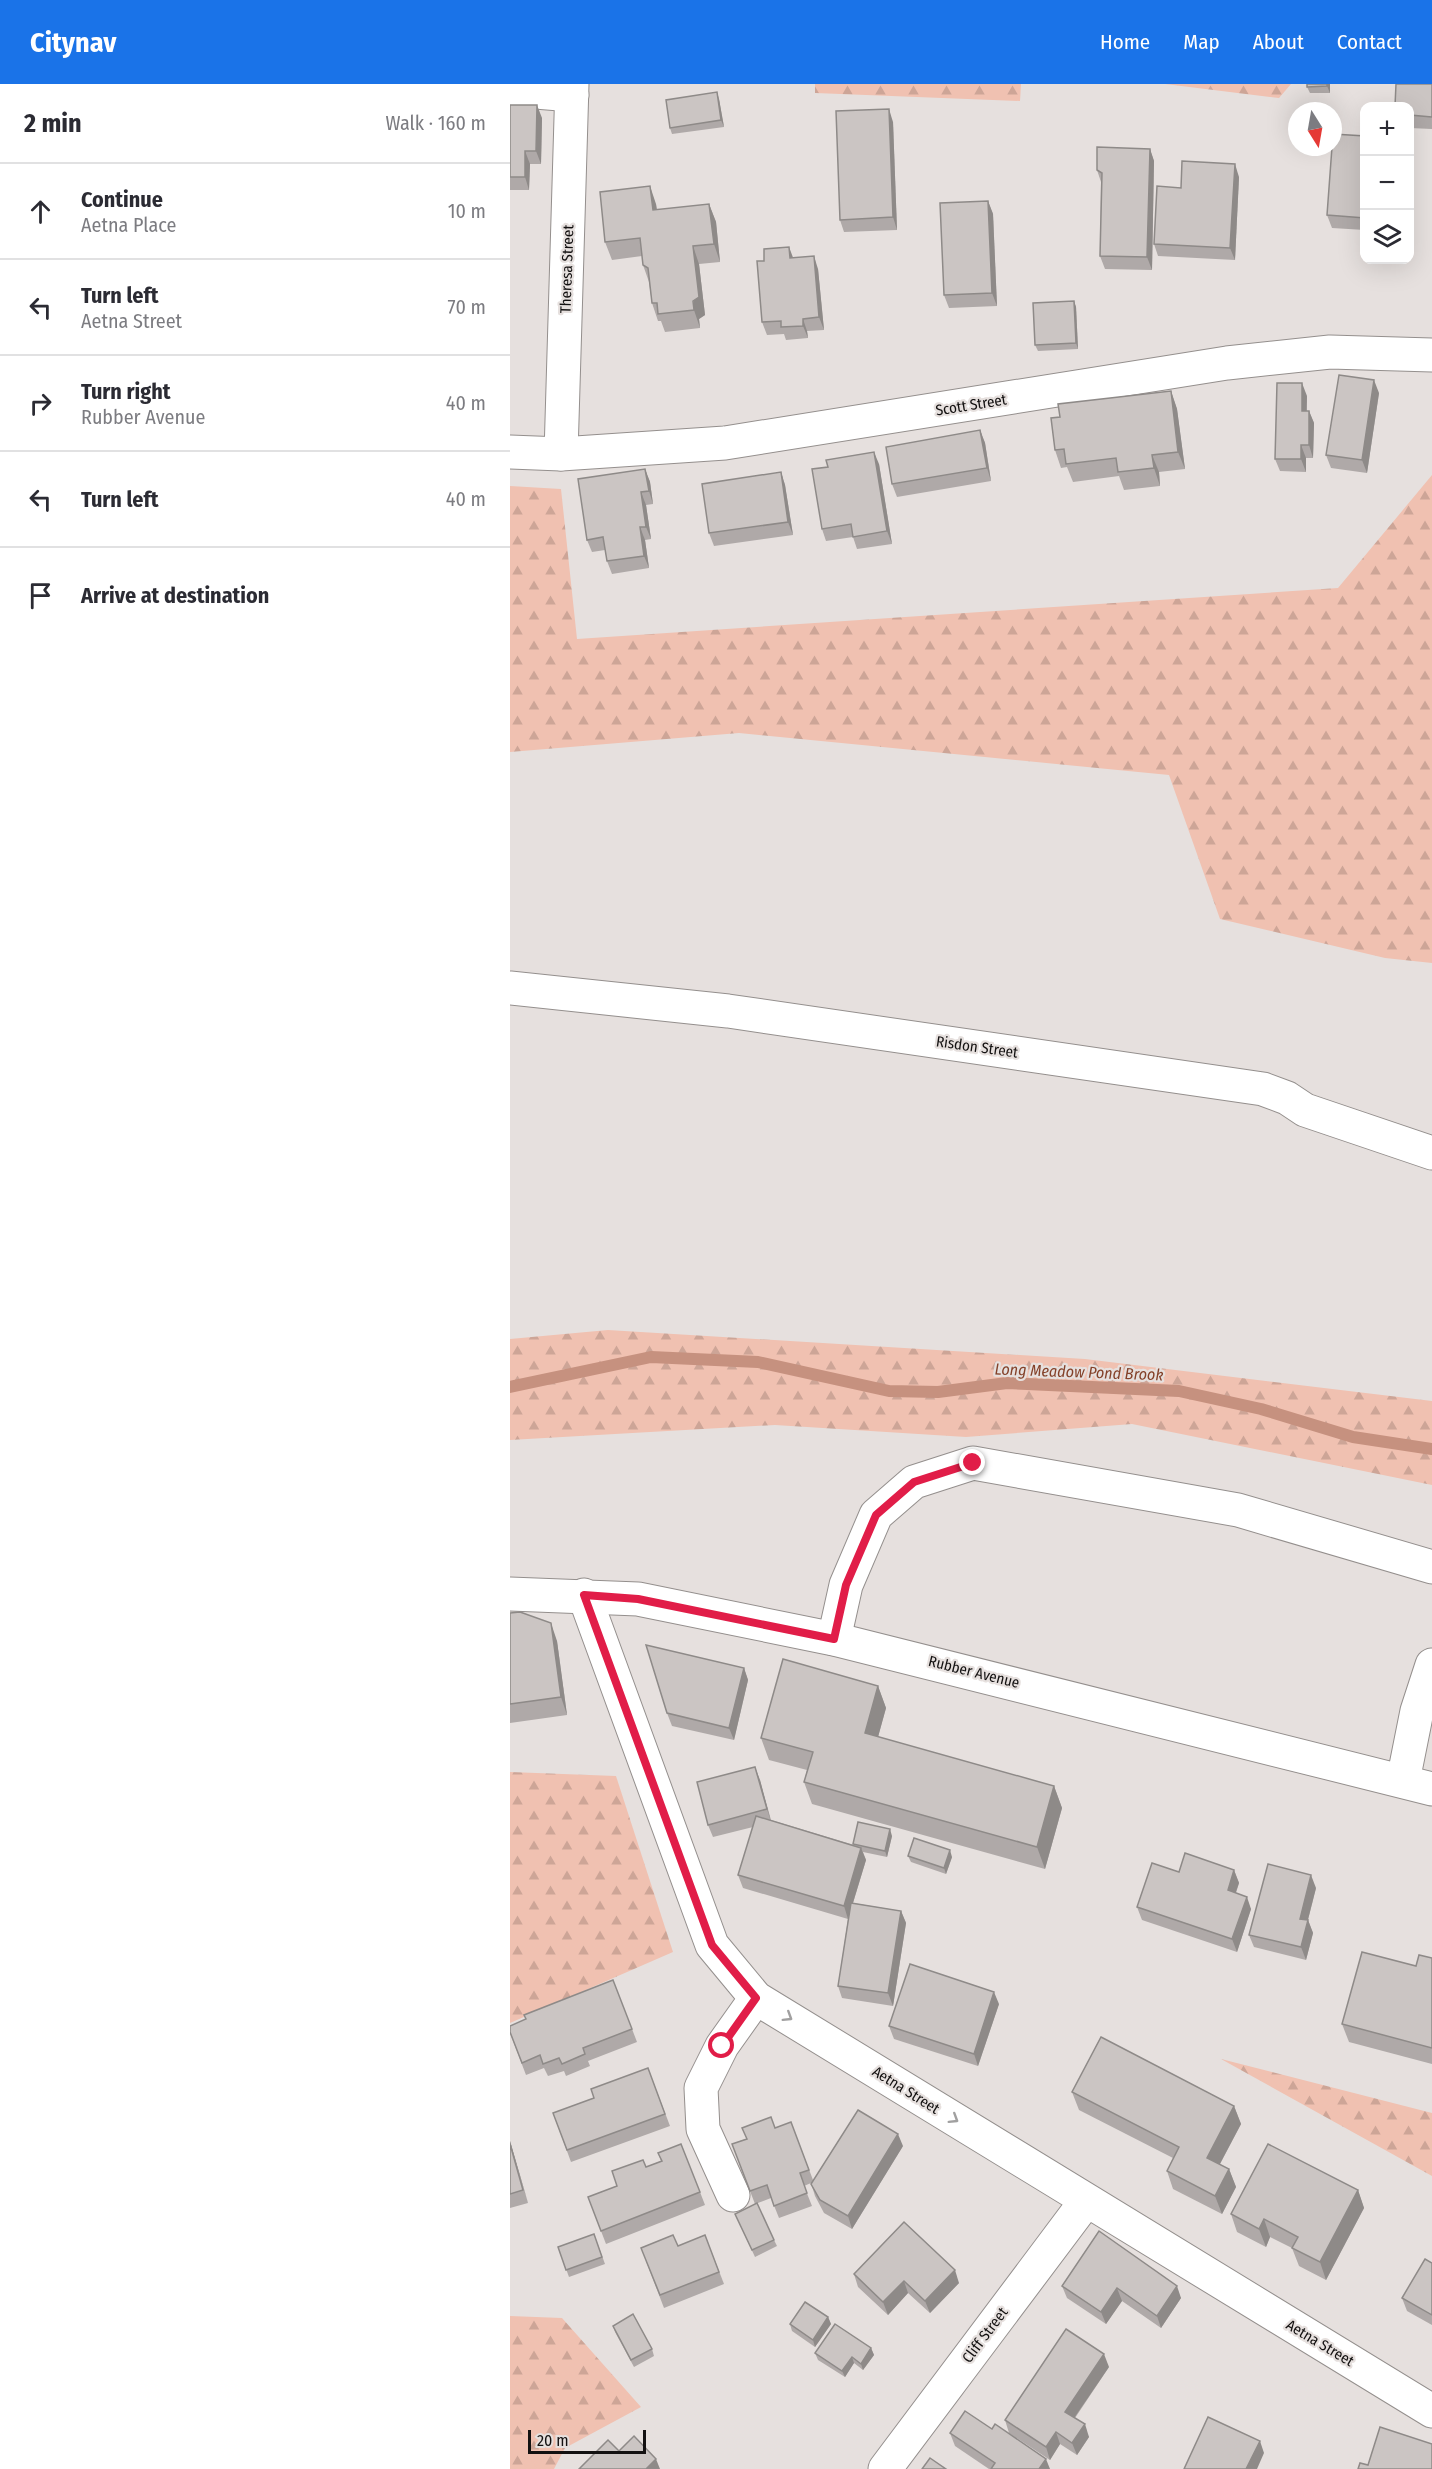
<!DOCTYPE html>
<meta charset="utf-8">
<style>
body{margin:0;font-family:"Fira Sans Condensed",sans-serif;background:#f7f7f7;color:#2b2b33}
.controls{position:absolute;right:18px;top:18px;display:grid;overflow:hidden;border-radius:12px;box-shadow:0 6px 24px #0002}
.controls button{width:54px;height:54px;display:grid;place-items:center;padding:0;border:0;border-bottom:2px solid #e1e1e2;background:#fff;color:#2b2b33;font:30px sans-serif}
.compass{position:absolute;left:778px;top:18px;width:54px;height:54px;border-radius:50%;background:#fff;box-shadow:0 6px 24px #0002;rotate:169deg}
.scale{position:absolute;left:18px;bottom:15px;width:118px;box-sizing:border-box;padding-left:6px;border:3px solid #131111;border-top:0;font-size:16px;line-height:21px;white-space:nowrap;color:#131111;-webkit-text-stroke:4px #e6e0de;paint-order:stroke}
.stop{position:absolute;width:18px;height:18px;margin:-14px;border:4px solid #e11d48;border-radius:50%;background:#fff}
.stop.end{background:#e11d48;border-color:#fff;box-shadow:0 2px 6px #0008}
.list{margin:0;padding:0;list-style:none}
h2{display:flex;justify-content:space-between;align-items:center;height:78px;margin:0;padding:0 24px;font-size:26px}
h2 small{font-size:20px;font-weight:400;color:#7c7c81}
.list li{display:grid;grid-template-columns:39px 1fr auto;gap:18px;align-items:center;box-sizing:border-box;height:96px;padding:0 24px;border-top:2px solid #e1e1e2}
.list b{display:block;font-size:22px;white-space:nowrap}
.list p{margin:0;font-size:20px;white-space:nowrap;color:#7c7c81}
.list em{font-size:20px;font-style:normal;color:#7c7c81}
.icon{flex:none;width:33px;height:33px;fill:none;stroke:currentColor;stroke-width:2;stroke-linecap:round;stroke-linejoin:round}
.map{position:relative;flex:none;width:922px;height:2385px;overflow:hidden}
header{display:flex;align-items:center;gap:36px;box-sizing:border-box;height:84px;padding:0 30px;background:#1a73e8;color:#fff}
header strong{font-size:28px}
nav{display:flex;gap:33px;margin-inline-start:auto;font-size:21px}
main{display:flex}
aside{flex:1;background:#fff}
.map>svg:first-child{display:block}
</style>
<header>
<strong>Citynav</strong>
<nav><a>Home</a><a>Map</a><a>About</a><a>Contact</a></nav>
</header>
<main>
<aside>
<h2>2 min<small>Walk · 160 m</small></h2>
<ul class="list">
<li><svg class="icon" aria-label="ahead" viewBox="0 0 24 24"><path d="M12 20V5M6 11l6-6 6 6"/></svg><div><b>Continue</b><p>Aetna Place</p></div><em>10 m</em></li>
<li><svg class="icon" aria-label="left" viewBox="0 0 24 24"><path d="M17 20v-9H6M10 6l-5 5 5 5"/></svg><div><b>Turn left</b><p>Aetna Street</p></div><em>70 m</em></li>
<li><svg class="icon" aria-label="right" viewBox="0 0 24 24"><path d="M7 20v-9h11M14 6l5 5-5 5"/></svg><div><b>Turn right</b><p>Rubber Avenue</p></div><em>40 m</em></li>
<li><svg class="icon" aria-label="left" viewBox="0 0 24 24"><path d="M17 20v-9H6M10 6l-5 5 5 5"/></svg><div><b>Turn left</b></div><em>40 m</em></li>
<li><svg class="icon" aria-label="arrive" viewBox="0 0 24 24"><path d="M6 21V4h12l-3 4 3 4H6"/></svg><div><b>Arrive at destination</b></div></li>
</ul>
</aside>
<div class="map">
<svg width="922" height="2385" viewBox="0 0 922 2385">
<defs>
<pattern id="forest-firs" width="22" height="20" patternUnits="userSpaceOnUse" patternTransform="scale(1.5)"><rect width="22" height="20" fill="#f0c1b1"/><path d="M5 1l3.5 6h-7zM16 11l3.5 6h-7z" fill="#cda597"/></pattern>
</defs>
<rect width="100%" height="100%" fill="#e6e0de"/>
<!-- forest -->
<g fill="url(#forest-firs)">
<polygon points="305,0 511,0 510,17 305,9"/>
<polygon points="655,0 781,0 769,14"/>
<polygon points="922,391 922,879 875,874 710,835 659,691 229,649 0,668 0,402 51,405 67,555 828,504"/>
<polygon points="98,1246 575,1275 922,1317 922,1401 622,1340 456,1353 265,1341 0,1356 0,1255"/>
<polygon points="0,1688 106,1692 163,1868 0,1939"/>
<polygon points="711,1975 922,2029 922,2092"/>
<polygon points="0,2232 52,2234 131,2323 55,2364 44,2385 0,2385"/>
</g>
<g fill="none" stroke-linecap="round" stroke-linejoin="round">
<!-- stream -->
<polyline stroke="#c6917f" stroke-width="12" points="0,1303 141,1273 248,1278 379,1307 428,1308 497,1299 669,1307 751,1325 843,1353 922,1365"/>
<defs>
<g id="minor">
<polyline points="0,6 62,11"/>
<polyline points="0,368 51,370 215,359 717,279 820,268 922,271"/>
<polyline points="51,370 62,0"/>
<polyline points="0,904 218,927 753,1005 777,1014 795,1026 922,1069"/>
<polyline points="0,1510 128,1515 324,1555 922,1705"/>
<polyline points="74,1511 202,1861 246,1914 922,2327"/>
<polyline points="324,1555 336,1501 366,1431 404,1398 463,1379 728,1426 922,1483"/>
<polyline points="893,1697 907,1627 922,1581"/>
<polyline points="223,2111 193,2045 191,2004 212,1962 246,1914"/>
<polyline points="375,2385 576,2117"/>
</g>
</defs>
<!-- minor casing -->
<use href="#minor" stroke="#948f8d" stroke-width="35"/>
<!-- minor -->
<use href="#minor" stroke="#fff" stroke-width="33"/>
</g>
<!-- wall -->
<g fill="#afa9a8">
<polygon points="820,0 820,9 800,9 797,3"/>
<polygon points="922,0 922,45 900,44 900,22"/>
<polygon points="209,15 214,43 162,50 160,44"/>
<polygon points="0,21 32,34 31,80 20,80 19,106 0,106"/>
<polygon points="383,38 387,146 334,148 330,136"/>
<polygon points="855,52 855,146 822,144 817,131"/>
<polygon points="640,65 644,77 642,186 595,185 590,172 591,98 587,86"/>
<polygon points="729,93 725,176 648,172 644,160"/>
<polygon points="478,117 483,130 487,222 439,224 434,211"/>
<polygon points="146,120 147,126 199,120 206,138 210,178 189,180 195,231 189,235 190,244 155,248 151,237 148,237 142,219 139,198 133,181 132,172 102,176 95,158"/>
<polygon points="283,174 308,185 314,246 297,247 298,254 276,256 274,250 257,251 252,238"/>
<polygon points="564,217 566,223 568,265 528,267 525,261"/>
<polygon points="661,307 667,325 675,385 649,388 650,402 614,406 609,392 563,398 557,383 551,384 545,366 550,333"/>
<polygon points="869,309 857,389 821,384 816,371"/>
<polygon points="797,312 797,327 799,327 804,339 803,374 796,374 796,388 770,387 765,375"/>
<polygon points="470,346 475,359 481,397 387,413 382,400"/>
<polygon points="369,380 382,460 347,465 343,453 316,457 312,445"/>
<polygon points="135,385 140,398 143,420 136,421 141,455 135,456 139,484 102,490 97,477 95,466 82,468 77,456"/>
<polygon points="271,388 275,401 283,451 204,462 199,449"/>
<polygon points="0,1529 47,1557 57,1631 0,1639"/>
<polygon points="234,1584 238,1596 224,1656 162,1642 157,1629"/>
<polygon points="368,1602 376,1624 368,1653 544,1702 552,1724 535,1785 302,1720 294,1698 297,1686 259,1676 251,1654"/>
<polygon points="250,1696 261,1736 344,1761 343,1760 382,1752 377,1773 353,1768 356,1776 343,1819 391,1827 396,1839 383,1922 332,1914 328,1902 338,1835 233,1804 228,1791 243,1743 203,1753 198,1741"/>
<polygon points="398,1772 442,1773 436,1790 401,1778"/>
<polygon points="724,1786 729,1799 726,1809 741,1825 727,1868 632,1836 627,1823 669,1788"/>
<polygon points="806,1804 798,1836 803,1849 796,1876 744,1863 739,1851"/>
<polygon points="922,1874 922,1980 839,1958 832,1940 906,1882"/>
<polygon points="489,1920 468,1982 384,1955 379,1942"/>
<polygon points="122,1945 127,1958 78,1977 80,1982 56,1992 54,1987 38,1992 34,1984 16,1991 0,1949"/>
<polygon points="138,1984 160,2042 61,2078 43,2029 84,2014"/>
<polygon points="562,2008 724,2022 731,2040 710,2080 719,2085 726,2103 712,2130 663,2105 657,2087 663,2074 569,2026"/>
<polygon points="281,2038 303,2096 393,2062 342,2145 314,2129 305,2112 301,2099 294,2102 302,2122 269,2134 261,2114 245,2120 222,2060"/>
<polygon points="0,2057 18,2119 0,2124"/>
<polygon points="148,2069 190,2108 195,2121 96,2160 78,2113 107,2102 136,2083 151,2077"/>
<polygon points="848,2106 854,2124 816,2196 789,2182 782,2164 760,2153 756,2163 727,2148 721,2130"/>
<polygon points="225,2130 264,2156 267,2162 245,2173"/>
<polygon points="589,2147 671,2214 651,2244 612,2217 596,2240 557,2214 552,2202"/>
<polygon points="84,2150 95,2180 59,2193 48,2163"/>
<polygon points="195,2151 214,2200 154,2224 136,2177"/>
<polygon points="922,2179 922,2241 897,2227 892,2214"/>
<polygon points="344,2190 449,2199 420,2229 398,2209 378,2231 348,2203"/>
<polygon points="318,2233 321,2240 305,2263 282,2247 280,2240"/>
<polygon points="103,2242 142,2265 144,2272 124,2283 105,2248"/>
<polygon points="361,2264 364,2271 353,2286 344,2279 335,2293 308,2276 305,2269"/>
<polygon points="599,2283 565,2334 579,2353 567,2371 550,2360 540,2376 499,2349 495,2336"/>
<polygon points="440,2349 540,2385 479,2385 445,2362"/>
</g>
<!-- shaded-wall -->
<g fill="#8e8a88">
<polygon points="817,0 820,0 820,9 817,2"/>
<polygon points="207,8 209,15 214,43 211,36"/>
<polygon points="27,21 32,34 31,80 26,67"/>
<polygon points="379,25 383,38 387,146 383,133"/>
<polygon points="640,65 644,77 642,186 637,173"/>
<polygon points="15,67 20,80 19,106 15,93"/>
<polygon points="725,80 729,93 725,176 720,164"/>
<polygon points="140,102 146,120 149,144 143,126"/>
<polygon points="478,117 483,130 487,222 482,209"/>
<polygon points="199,120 206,138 210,178 204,160"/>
<polygon points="183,162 189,180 195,231 189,235 190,244 184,226"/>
<polygon points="279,163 284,176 280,174"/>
<polygon points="304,172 308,185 314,246 309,233"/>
<polygon points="564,217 566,223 568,265 566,259"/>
<polygon points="293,235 297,247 298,254 293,242"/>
<polygon points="864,296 869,309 857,389 852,376"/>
<polygon points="792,299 797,312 796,340 792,327"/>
<polygon points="661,307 667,325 675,385 668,368"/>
<polygon points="799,327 804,339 803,374 799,361"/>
<polygon points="470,346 475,359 481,397 477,384"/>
<polygon points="791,361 796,374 796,388 791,375"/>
<polygon points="364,368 369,380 382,460 377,447"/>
<polygon points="642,371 649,388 650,402 644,384"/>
<polygon points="135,385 140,398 143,420 139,407"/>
<polygon points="271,388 275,401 283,451 278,438"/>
<polygon points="131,408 136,421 141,455 136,443"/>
<polygon points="130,443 135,456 139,484 134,472"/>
<polygon points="41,1539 47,1557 57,1631 51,1613"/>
<polygon points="234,1584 238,1596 224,1656 219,1644"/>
<polygon points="368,1602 376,1624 363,1671 355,1649"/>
<polygon points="245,1683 250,1696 261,1738 257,1725"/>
<polygon points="544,1702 552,1724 535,1785 527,1763"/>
<polygon points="380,1745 382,1752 377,1773 375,1767"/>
<polygon points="351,1764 356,1776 338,1835 334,1822"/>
<polygon points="440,1766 442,1773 436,1790 434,1784"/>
<polygon points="724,1786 729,1799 722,1819 718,1806"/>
<polygon points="801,1791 806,1804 795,1847 790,1835"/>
<polygon points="737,1813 741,1825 727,1868 722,1855"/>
<polygon points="391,1827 396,1839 383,1922 378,1909"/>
<polygon points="798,1836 803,1849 796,1876 791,1863"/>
<polygon points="484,1908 489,1920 468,1982 464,1970"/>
<polygon points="724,2022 731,2040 704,2091 697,2074"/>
<polygon points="388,2050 393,2062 342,2145 338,2132"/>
<polygon points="0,2057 18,2119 0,2060"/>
<polygon points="719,2085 726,2103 712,2130 705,2112"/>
<polygon points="848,2106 854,2124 816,2196 810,2178"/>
<polygon points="754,2135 760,2153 756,2163 749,2145"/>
<polygon points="445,2186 449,2199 420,2229 415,2217"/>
<polygon points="394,2197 398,2209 378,2231 373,2218"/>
<polygon points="667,2202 671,2214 651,2244 647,2232"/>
<polygon points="607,2204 612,2217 596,2240 591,2228"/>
<polygon points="318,2233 321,2240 305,2263 303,2256"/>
<polygon points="361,2264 364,2271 353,2286 351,2280"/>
<polygon points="594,2270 599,2283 560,2340 555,2328"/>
<polygon points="342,2273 344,2279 335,2293 332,2287"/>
<polygon points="575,2340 579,2353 567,2371 562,2359"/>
<polygon points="546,2348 550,2360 540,2376 536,2363"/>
<polygon points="750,2357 754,2369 747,2385 736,2385"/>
<polygon points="146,2375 150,2385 136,2385"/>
<polygon points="536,2375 540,2385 529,2385"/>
</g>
<!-- building -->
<g fill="#cbc5c3" stroke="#8e8a88" stroke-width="1.5">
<polygon points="797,0 817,0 817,2 797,3"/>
<polygon points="886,0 922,0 922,33 900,31 900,22 885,22"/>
<polygon points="207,8 211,36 160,44 156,16"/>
<polygon points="0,21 27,21 26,67 15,67 15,93 0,93"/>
<polygon points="379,25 383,133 330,136 326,27"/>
<polygon points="823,50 855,52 855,134 817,131 822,63 823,63"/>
<polygon points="587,63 640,65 637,173 590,172 592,89 587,86"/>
<polygon points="672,77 725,80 720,164 644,160 647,102 671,104"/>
<polygon points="140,102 143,126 199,120 204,160 183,162 189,213 183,217 184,226 148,230 147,219 142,219 138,184 133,181 130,154 95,158 90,108"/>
<polygon points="478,117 482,209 434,211 430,119"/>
<polygon points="279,163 280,174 304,172 309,233 293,235 293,242 271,243 271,237 252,238 247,177 254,177 254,165"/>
<polygon points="564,217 566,259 525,261 523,219"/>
<polygon points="829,291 864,296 852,376 816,371"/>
<polygon points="767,299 792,299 792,327 799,327 799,361 791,361 791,375 765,375"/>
<polygon points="661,307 668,368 642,371 644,384 608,388 606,374 556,380 554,365 545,366 541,334 550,333 548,320"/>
<polygon points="470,346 477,384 382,400 376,363"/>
<polygon points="364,368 377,447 343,453 341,440 312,445 302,385 318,383 316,376"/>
<polygon points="135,385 139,407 131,408 136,443 130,443 134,472 97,477 93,453 77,456 68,395"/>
<polygon points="271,388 278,438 199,449 192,400"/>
<polygon points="10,1528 41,1539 51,1613 0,1620 0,1529"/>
<polygon points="136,1561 234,1584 219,1644 157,1629"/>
<polygon points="273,1575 368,1602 355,1649 544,1702 527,1763 294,1698 303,1668 251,1654"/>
<polygon points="245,1683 257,1725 198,1741 187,1698"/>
<polygon points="246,1732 351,1764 334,1822 228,1791"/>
<polygon points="348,1738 380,1745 375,1767 343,1760"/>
<polygon points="404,1754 440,1766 434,1784 398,1772"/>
<polygon points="675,1769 724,1786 718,1806 737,1813 722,1855 627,1823 642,1779 669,1788"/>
<polygon points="758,1780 801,1791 790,1835 798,1836 791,1863 739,1851"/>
<polygon points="341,1819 391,1827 378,1909 328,1902"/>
<polygon points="852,1868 906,1882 909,1871 922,1874 922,1964 832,1940"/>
<polygon points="400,1880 484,1908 464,1970 379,1942"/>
<polygon points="103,1896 122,1945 73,1964 75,1970 52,1980 49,1974 33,1980 30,1971 12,1979 0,1948 0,1942 16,1935 14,1931"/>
<polygon points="591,1953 724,2022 697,2074 719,2085 705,2112 657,2087 669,2063 562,2008"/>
<polygon points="138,1984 155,2030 57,2066 43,2029 84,2014 81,2005"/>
<polygon points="348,2026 388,2050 338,2132 310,2116 301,2100"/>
<polygon points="261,2033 265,2044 281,2038 299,2086 290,2089 297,2109 264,2122 257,2101 240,2107 222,2060 237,2055 232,2044"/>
<polygon points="0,2060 13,2106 0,2110"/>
<polygon points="171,2060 190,2108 91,2147 78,2113 107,2102 102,2087 133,2076 136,2083 152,2077 148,2069"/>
<polygon points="758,2060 848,2106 810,2178 782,2164 788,2153 754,2135 749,2145 721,2130"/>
<polygon points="247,2119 264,2156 242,2166 225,2130"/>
<polygon points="394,2138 445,2186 415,2217 394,2197 373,2218 344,2190"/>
<polygon points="589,2147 667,2202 647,2232 607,2204 591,2228 552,2202"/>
<polygon points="84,2150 92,2173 56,2186 48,2163"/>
<polygon points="163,2151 168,2162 195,2151 209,2188 150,2211 131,2164"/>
<polygon points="915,2175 922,2179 922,2231 892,2214"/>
<polygon points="295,2218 318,2233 303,2256 280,2240"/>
<polygon points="123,2230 142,2265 121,2276 103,2242"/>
<polygon points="325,2240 361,2264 351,2280 342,2273 332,2287 305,2269"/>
<polygon points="556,2245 594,2270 555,2328 575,2340 562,2359 546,2348 536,2363 495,2336"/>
<polygon points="455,2327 482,2345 485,2340 536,2375 529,2385 481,2385 485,2379 440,2349"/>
<polygon points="698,2333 750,2357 736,2385 674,2385"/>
<polygon points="870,2343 922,2360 922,2385 848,2385 850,2379 858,2381"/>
<polygon points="124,2352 146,2375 136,2385 69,2385 98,2356 109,2367"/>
<polygon points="420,2374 436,2385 412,2385"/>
</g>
<!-- one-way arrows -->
<defs><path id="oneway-chevron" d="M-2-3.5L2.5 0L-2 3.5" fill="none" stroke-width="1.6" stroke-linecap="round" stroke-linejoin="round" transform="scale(1.5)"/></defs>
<g stroke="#a1a0a0">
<use href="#oneway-chevron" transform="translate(278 1933) rotate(32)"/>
<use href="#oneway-chevron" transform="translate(444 2035) rotate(32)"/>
</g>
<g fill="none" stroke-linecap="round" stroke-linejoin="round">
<!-- route -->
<polyline stroke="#e11d48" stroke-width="8" points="212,1962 246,1914 202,1861 74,1511 128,1515 324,1555 336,1501 366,1431 404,1398 463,1379"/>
</g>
<g text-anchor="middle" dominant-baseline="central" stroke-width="4.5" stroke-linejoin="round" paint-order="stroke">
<!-- street labels -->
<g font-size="15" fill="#131111" stroke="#e6e0de">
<text transform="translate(57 185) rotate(-88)">Theresa Street</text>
<text transform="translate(461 321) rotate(-9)">Scott Street</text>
<text transform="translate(467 963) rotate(8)">Risdon Street</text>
<text transform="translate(464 1588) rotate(14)">Rubber Avenue</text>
<text transform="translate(396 2006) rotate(32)">Aetna Street</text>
<text transform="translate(475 2251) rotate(-53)">Cliff Street</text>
<text transform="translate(810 2259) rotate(31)">Aetna Street</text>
</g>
<!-- water labels -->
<g font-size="16" font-style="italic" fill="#844129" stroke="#e6e0de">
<text transform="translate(569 1288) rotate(2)">Long Meadow Pond Brook</text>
</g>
</g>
</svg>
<div class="controls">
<button>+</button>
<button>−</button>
<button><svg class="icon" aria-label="layers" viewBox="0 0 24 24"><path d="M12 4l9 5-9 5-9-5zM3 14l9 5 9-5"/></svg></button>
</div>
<svg class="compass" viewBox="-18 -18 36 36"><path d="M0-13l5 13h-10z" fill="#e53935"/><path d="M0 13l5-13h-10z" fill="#7c7c81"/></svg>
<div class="scale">20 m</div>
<div class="stop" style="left:212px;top:1962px"></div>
<div class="stop end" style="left:463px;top:1379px"></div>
</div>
</main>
